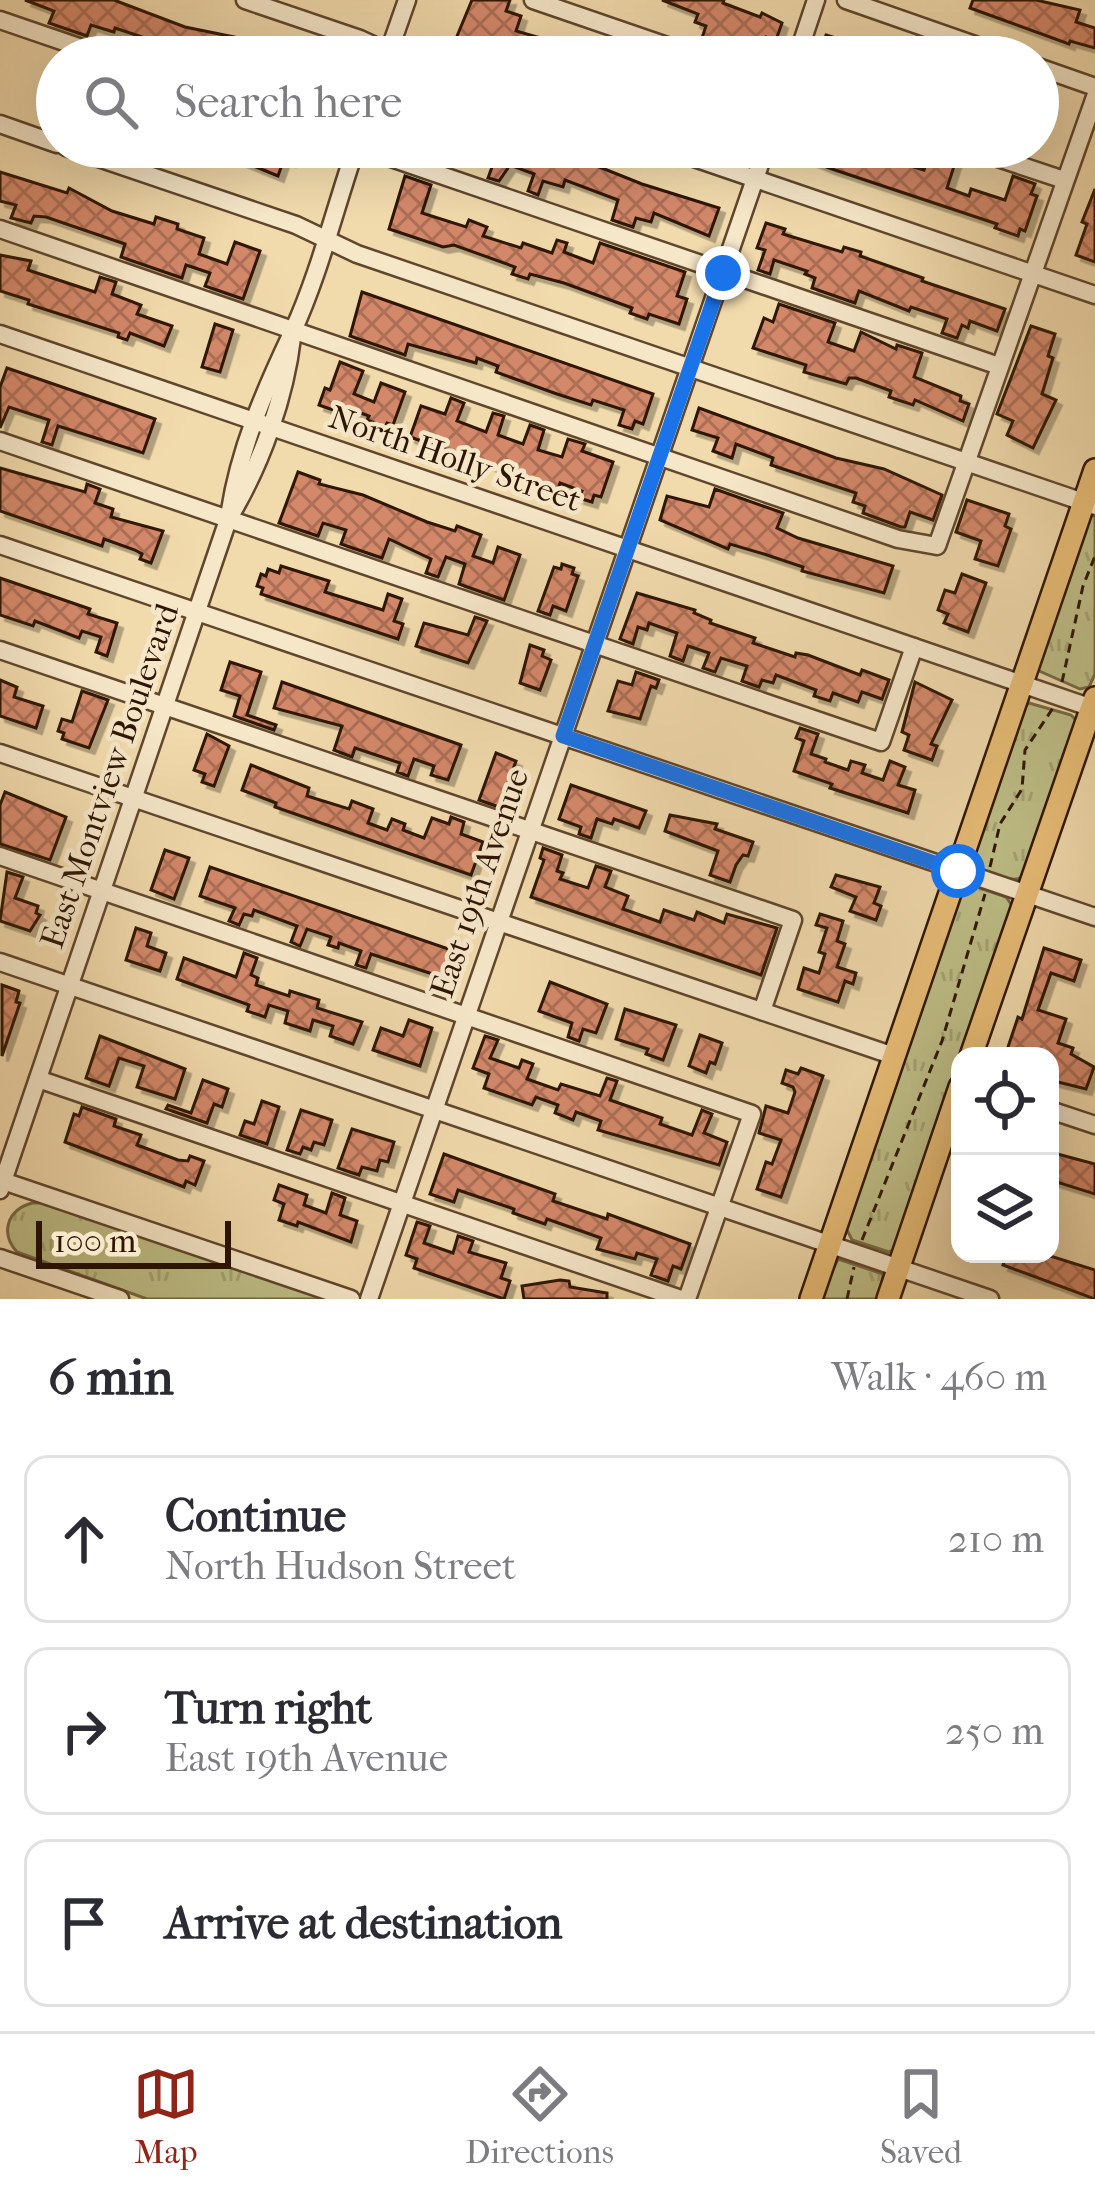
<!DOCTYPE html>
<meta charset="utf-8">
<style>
body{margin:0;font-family:"IM FELL French Canon",serif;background:#f2f2f3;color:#2b2b33}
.controls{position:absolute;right:36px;bottom:36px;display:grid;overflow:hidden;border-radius:24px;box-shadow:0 12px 48px #0002}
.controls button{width:108px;height:108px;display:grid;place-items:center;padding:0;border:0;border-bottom:3px solid #e1e1e2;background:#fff;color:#2b2b33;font:60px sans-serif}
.scale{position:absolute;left:36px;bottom:30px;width:195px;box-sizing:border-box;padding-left:12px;border:6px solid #2e1503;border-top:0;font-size:33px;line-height:42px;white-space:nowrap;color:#2e1503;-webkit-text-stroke:9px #f6e7c9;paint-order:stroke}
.stop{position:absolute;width:36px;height:36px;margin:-27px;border:9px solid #1a73e8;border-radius:50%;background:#fff}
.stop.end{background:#1a73e8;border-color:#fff;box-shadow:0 3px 12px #0008}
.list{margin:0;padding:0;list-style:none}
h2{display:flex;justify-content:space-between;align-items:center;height:156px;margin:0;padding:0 48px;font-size:51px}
h2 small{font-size:39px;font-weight:400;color:#7c7c81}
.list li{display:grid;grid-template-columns:78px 1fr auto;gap:36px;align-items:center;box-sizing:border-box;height:168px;margin:0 24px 24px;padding:0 24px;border:3px solid #e1e1e2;border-radius:24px}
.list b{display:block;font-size:45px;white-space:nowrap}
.list p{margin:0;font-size:39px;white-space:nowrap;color:#7c7c81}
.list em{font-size:39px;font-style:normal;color:#7c7c81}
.icon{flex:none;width:66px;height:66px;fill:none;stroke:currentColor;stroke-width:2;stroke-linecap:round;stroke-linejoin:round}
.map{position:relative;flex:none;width:1095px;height:1299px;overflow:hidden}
.search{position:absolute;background:#fff;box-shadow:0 12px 48px #0002;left:36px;right:36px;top:36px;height:132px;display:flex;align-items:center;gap:30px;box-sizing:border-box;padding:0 42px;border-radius:66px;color:#7c7c81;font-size:45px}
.sheet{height:732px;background:#fff}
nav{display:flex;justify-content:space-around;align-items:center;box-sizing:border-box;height:168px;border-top:3px solid #e1e1e2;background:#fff;font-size:33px;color:#7c7c81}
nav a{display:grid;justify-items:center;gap:6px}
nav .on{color:#8f2418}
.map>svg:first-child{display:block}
</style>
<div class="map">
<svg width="1095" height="1299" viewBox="0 0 1095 1299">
<defs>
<pattern id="park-tufts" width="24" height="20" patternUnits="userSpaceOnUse" patternTransform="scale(3)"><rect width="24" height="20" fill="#bebe87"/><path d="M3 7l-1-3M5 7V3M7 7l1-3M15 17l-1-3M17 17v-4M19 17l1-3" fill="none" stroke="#a4a273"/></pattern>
<pattern id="building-cross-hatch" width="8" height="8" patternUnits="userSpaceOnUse" patternTransform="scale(3)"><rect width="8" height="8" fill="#d3886a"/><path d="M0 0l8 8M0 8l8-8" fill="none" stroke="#ac6e55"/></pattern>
<filter id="shadow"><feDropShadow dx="5.5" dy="5.5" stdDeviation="0" flood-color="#0004"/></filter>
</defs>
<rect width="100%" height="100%" fill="#f1daac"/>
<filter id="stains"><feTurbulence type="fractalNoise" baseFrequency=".00167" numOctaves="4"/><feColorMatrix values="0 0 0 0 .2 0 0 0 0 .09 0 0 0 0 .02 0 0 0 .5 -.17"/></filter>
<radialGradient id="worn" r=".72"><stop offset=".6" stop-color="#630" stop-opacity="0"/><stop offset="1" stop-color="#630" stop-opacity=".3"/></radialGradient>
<!-- park -->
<g fill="url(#park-tufts)" stroke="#766a45" stroke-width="3">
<polygon points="1095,515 1095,674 1089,687 1080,689 1037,670 1089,517"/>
<path d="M1029 703 1071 715 1077 721 1022 878C1008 882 981 874 972 862L1023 709Z"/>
<polygon points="974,886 1006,897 1013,907 898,1247 889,1252 852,1240 845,1226 961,890"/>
<path d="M32 1203H49L328 1299H147L17 1252C0 1233 7 1210 32 1203Z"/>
<polygon points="838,1259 883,1274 880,1299 819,1299"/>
</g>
<!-- building -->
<g fill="url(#building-cross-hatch)" stroke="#2e1503" stroke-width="3" filter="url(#shadow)">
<polygon points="25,0 114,0 185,27 234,37 232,43 268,57 197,57 171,49 168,57 151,51 154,41 115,28 114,32 91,25 87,36 49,23 54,11"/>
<polygon points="472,0 510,0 506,11 521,16 516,31 576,48 573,57 493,57 495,53 455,41"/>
<polygon points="662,0 724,0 723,3 760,17 762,13 782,23 776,40 766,37 762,48 747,43 742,57 716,57 700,44 706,26 695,22 698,14"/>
<polygon points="973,0 1036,0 1080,10 1076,22 1095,28 1095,48 1070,41 1069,44 970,8"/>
<polygon points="826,35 891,55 890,57 818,57"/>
<polygon points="207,147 283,147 294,150 290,161 284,159 278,176"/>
<polygon points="463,147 557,150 642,184 719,208 709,236 654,213 651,222 636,218 633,227 612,220 618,200 565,180 563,187 543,181 538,195 528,191 534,174 510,165 499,181 488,178 492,167 487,165 489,158"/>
<polygon points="779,147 850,147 924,170 931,147 952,147 957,157 947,188 969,196 971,189 1005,200 1013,176 1035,184 1031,194 1037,196 1025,231 1020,229 1018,236 995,228 997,224 829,168"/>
<polygon points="0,172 67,193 69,188 112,211 154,224 156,217 178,224 177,229 204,238 199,254 227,264 235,242 260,251 243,299 205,286 210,273 186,265 182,278 121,257 125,244 46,217 34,216 31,223 11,218 16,205 0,201"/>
<polygon points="405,176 431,185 422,213 466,227 469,220 487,227 483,236 521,248 523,243 552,253 557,240 567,243 564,252 593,263 600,243 685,272 677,296 687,299 679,324 649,314 647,319 630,313 632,308 564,283 530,274 528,279 512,274 515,267 454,245 443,247 389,229"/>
<polygon points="1095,189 1095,262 1076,255 1087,224 1082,222"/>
<polygon points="766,223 785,229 783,234 842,252 844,247 861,252 860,256 923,278 922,281 1005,309 997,331 970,321 968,328 962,325 957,338 942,333 947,319 911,307 909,311 859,291 855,303 812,288 815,278 805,274 807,271 774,260 770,274 758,270 765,250 757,248"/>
<polygon points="0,255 31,261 28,270 95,292 100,277 116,282 112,294 141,305 137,314 172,326 164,346 130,333 127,340 118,337 119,333 28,304 29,300 0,291"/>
<polygon points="362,292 653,394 643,424 635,421 632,429 619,425 624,410 593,400 591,405 557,394 496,372 498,366 477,358 476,363 408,344 405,355 350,336"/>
<polygon points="779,304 835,323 828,342 854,351 861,332 896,349 897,345 922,353 914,377 961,396 960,401 969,404 963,421 915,400 913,405 889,397 891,391 856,378 849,378 846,384 804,372 806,365 753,348 764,318 773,322"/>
<polygon points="215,324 233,330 220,372 202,367"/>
<polygon points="1031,326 1055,334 1048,356 1053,358 1042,394 1056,400 1033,448 1007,435 1013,421 997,414"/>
<polygon points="340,362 363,371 354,394 374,402 381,383 405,392 393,425 387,423 385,427 367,420 369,416 350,409 347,415 319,405 325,388 330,390"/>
<polygon points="7,368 155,419 143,453 58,426 52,445 42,442 49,420 9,407 0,428 0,387"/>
<polygon points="451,398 464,403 457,421 486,432 493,413 504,416 498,435 523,444 530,425 544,430 538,450 562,457 568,439 585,444 582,451 613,462 601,497 594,495 592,502 579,498 582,491 560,483 558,489 410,437 421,406 445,414"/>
<polygon points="699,408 836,458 884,469 942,495 933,520 910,512 905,527 901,527 863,513 865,506 853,502 856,493 771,465 773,458 736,444 732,458 713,451 718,438 692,430"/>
<polygon points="0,468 85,492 87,484 100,489 95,503 113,509 111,517 163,531 151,563 140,559 142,554 135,550 104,539 102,546 0,511"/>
<polygon points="298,472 320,480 319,484 363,495 427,522 455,531 457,526 481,535 473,556 493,563 498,547 520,555 504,600 459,584 465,564 446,557 438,577 426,573 431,559 389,539 382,558 341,544 346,530 323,523 318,536 279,523"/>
<polygon points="715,489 783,513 777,528 798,538 893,566 884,593 802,571 803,567 764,554 730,544 728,549 660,520 667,496 709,507"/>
<polygon points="967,500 1009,514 1005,526 1011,529 998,566 975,559 981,541 956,532"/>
<polygon points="562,564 574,568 572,574 578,576 566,611 553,606 550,615 538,611 554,567 561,569"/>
<polygon points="281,566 329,581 325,592 383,610 388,594 402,599 394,621 403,624 398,639 261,594 263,588 257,586 261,574 266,576 268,569 279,573"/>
<polygon points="962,574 986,583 968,632 944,623 948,614 938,610 945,590 955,593"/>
<polygon points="0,578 90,609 88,614 117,623 107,656 96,652 101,637 82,631 79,638 35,621 33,626 0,615"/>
<polygon points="637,593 695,610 694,613 711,620 710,623 755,638 753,643 795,657 796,653 808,655 860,675 862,670 889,680 882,699 862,692 858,702 833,693 830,701 814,696 816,690 776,675 773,683 762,680 759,687 742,681 747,666 721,658 715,672 703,668 709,653 688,646 683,661 670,656 677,633 649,623 647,630 638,627 633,644 620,639"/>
<polygon points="475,617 487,621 468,663 416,646 424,623 468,635"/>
<polygon points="530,645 544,650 542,656 551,660 540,690 520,683"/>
<polygon points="230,662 261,672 247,715 276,725 274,730 234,716 240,696 221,690"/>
<polygon points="636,672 659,680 656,688 651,686 640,719 608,711 618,681 632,685"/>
<polygon points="0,680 17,687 14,697 43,706 36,728 0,716"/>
<polygon points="282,682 461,745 448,780 431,775 434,766 414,759 408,776 397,772 400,763 355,748 352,757 334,750 342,726 274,708"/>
<polygon points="915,682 952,700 931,744 937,746 932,760 904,750 909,735 902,732"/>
<polygon points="82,691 108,700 89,748 62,739 64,733 58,731 62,719 72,722"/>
<polygon points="800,728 818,734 811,754 826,759 825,762 848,770 851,761 865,765 862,773 883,780 890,761 905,767 898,785 915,790 908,813 830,788 832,784 794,771 804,741 796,738"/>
<polygon points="207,734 229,746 214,786 202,782 205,774 194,770"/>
<polygon points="496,753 516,761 499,807 479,800"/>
<polygon points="251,765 309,788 307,796 349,809 352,801 373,809 368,823 387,830 392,819 405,824 403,830 424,838 432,818 449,824 451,817 464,822 461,834 483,842 471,875 275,807 276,803 242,790"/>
<polygon points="571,785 646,811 639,828 614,819 612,824 597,819 591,838 579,834 581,827 559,819"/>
<polygon points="5,792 66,817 50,860 0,844 0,805"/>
<polygon points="670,815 717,824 715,829 753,842 748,856 743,855 736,865 730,882 710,875 718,851 665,831"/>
<polygon points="543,848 562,855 557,871 563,873 560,879 588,888 596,866 611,871 605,887 628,896 623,909 660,922 664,910 694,920 697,912 724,923 727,914 777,928 761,975 531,897 544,860 540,858"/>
<polygon points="165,850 189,858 174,899 151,890"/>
<polygon points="210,867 460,953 451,980 371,954 366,968 356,965 361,951 339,943 338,948 328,945 331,937 307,929 300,946 291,942 297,926 254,910 252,916 244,914 239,925 229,921 235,908 200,896"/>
<polygon points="7,872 23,877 15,898 38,906 36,913 40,915 30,931 0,921"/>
<polygon points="836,875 880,887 874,903 881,906 876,920 850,911 856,897 831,887"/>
<polygon points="820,914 843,921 837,941 845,944 837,967 856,973 853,984 845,981 838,1002 798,989 804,968 819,973 825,954 819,952 827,928 816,925"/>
<polygon points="136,928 151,933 147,946 166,953 160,971 126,960"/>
<polygon points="1044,948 1081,960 1074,981 1051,973 1038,1010 1066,1019 1058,1043 1073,1048 1071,1054 1094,1067 1086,1089 1050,1080 1050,1056 1005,1056 1018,1017 1022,1019"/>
<polygon points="244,953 257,958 251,975 258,978 256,985 289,996 290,991 319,1000 317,1008 362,1022 353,1044 330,1036 333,1026 313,1020 310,1031 285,1023 288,1011 269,1005 265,1017 247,1011 249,1005 177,979 184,958 236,977"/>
<polygon points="550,982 607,1004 596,1033 583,1029 579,1041 568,1037 572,1023 539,1011"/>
<polygon points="2,985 19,991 16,1002 20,1003 2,1056"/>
<polygon points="625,1009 676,1025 663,1060 646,1054 648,1049 616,1039"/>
<polygon points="409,1020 432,1028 420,1066 373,1050 381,1028 403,1036"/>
<polygon points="700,1035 722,1043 715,1064 710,1062 706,1073 689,1066"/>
<polygon points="100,1036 185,1069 175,1099 137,1087 144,1066 119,1058 109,1086 86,1078"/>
<polygon points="485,1036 498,1040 490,1058 519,1068 522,1060 533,1064 527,1079 558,1090 561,1084 600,1096 607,1078 617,1081 610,1100 662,1118 660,1124 692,1135 702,1110 712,1114 704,1133 727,1142 719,1165 598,1130 601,1121 576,1112 573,1120 555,1113 558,1105 536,1097 532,1105 484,1088 489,1074 473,1068"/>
<polygon points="801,1068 823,1076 781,1197 757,1189 766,1162 772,1164 781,1140 759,1133 766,1106 788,1113 795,1092 793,1087 782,1083 786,1070 798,1074"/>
<polygon points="203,1080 228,1089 222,1107 214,1104 207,1123 166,1109 168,1105 191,1113"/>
<polygon points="262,1101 279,1107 267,1144 240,1135 245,1121 254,1124"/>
<polygon points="82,1107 116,1119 114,1126 141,1135 137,1145 178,1160 188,1161 190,1156 204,1161 195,1185 186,1181 184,1187 65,1142 74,1114 79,1116"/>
<polygon points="301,1110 332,1120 324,1145 314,1142 311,1150 303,1147 300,1154 287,1150"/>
<polygon points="352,1129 394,1142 388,1162 380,1160 377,1171 362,1167 359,1175 338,1168"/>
<polygon points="1050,1152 1095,1164 1095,1194 1050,1180"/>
<polygon points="444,1154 555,1194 553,1201 607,1219 608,1214 690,1244 681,1269 673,1266 668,1281 651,1275 657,1259 637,1253 635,1259 597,1249 601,1238 547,1219 545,1224 513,1213 514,1209 458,1190 454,1202 430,1194"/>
<polygon points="279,1185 307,1195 304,1205 326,1213 332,1193 345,1198 340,1215 357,1221 351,1242 298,1222 297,1226 279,1220 284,1204 274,1200"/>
<polygon points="417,1222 430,1226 424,1243 453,1253 458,1236 473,1241 469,1252 506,1263 501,1278 510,1281 504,1299 414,1268 417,1259 406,1255"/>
<polygon points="1007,1254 1044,1254 1095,1270 1095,1299 1003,1265"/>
<polygon points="560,1280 569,1281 570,1287 607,1293 607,1299 524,1299 522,1286"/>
</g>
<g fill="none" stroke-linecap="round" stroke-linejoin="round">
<defs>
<g id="minor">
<polyline points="245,0 360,39 399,57"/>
<polyline points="533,0 699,57"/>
<polyline points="846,0 1009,57"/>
<polyline points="0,20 108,57"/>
<polyline points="387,57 407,0"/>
<polyline points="797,57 816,0"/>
<polyline points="1038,67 1095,87"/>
<polyline points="0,124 57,144"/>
<polyline points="66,147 296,225 357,254 1095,506"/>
<polyline points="359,147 999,366"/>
<polyline points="662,147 1095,295"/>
<polyline points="965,147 1064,180"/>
<polyline points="0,229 898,539 937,546 1095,97"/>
<polyline points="0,334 1095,709"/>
<polyline points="0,441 881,742 914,647"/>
<path d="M233 511C262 461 285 397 292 338"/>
<polyline points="0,545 1095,917"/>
<polyline points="0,650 793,920 762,1011"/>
<polyline points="0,753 894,1056"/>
<polyline points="0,856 752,1114 687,1299"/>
<polyline points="0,962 990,1299"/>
<polyline points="38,1079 681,1299"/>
<polyline points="1050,1110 1095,1125"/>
<polyline points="3,1181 351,1299"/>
<path d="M0 1190 229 517C238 452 264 392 292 333 319 275 335 208 356 147"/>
<polyline points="0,1258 120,1299"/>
<polyline points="369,1299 766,147"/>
</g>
<g id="major">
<polyline points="971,1056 1095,698"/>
<polyline points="811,1299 1095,470"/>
<polyline points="888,1299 960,1087"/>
</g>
</defs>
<!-- minor casing -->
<use href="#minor" stroke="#5f462d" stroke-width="21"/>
<!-- major casing -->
<use href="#major" stroke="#2e1503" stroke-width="26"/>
<!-- path -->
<g stroke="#2e1503" stroke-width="3" stroke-dasharray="9 6" stroke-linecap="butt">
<polyline points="1062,682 1083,586 1095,556"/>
<polyline points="990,867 1000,824 1022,789 1025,750 1053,708"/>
<polyline points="862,1240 942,1041 985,894"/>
<polyline points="847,1299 854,1267"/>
</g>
<!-- minor -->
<use href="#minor" stroke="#f6e7c9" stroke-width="16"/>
<!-- major -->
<use href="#major" stroke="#e8bd76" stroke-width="21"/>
</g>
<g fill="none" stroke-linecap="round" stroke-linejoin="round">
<!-- route -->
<polyline stroke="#1a73e8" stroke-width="15" points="723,273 563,736 958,871"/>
</g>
<g text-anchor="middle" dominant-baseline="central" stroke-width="9" stroke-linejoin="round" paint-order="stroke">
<!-- street labels -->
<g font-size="33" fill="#2e1503" stroke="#f6e7c9">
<text transform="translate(455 459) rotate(19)">North Holly Street</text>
<text transform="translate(110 776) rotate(-71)">East Montview Boulevard</text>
<text transform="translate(480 883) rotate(-71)">East 19th Avenue</text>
</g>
</g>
<rect width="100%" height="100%" filter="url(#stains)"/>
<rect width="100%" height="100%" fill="url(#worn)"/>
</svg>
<div class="controls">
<button><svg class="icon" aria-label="locate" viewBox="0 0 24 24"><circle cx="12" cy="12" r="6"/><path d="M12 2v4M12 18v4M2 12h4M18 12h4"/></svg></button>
<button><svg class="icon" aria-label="layers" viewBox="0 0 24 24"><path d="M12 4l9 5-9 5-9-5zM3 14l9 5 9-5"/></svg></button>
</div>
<div class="scale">100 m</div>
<div class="stop" style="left:958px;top:871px"></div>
<div class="stop end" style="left:723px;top:273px"></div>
<div class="search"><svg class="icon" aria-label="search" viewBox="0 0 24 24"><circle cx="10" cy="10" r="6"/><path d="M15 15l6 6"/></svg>Search here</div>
</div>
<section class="sheet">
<h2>6 min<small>Walk · 460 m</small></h2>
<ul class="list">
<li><svg class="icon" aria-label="ahead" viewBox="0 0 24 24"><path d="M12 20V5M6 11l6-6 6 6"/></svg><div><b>Continue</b><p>North Hudson Street</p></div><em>210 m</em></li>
<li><svg class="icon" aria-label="right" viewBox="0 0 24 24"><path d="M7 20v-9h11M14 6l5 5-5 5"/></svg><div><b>Turn right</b><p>East 19th Avenue</p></div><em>250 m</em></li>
<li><svg class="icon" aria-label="arrive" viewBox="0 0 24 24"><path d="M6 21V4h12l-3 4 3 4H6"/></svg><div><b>Arrive at destination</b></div></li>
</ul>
</section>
<nav>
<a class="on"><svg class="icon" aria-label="map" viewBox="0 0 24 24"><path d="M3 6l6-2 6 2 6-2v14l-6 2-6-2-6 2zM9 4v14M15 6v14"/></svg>Map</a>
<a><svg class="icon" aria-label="directions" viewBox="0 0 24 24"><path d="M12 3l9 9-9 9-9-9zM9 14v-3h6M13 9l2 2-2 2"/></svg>Directions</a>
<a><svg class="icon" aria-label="saved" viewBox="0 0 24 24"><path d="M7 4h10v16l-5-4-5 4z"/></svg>Saved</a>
</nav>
